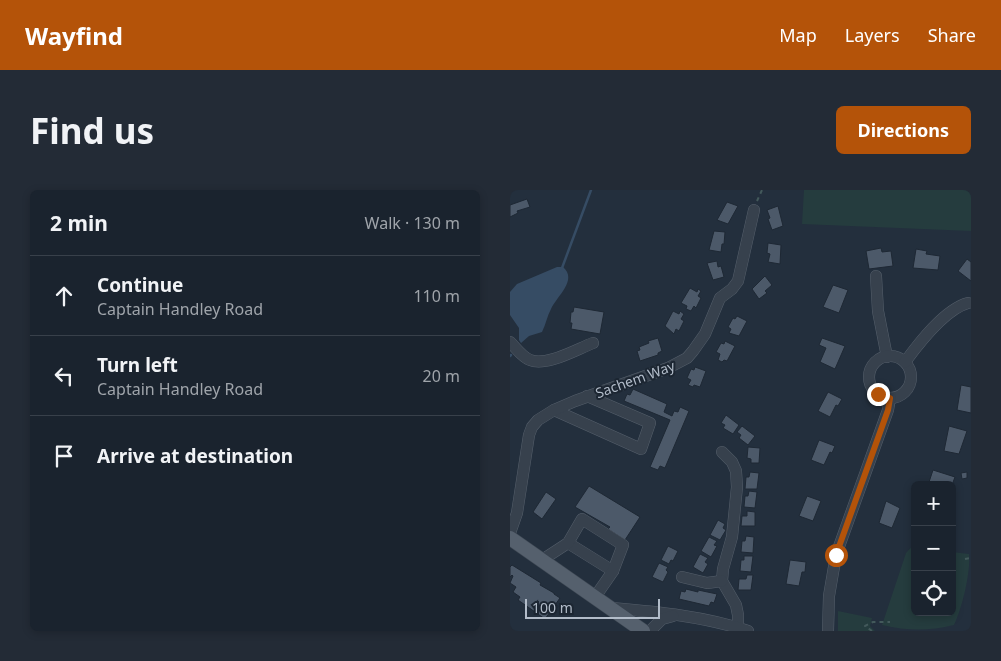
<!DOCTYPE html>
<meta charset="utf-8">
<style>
body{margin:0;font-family:"Noto Sans",sans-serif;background:#232b36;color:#f1f3f6}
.controls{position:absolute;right:15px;bottom:15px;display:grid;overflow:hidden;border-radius:8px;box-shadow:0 2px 8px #0003}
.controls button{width:45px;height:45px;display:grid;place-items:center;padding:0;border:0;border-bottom:1px solid #38404a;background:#1a232e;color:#f1f3f6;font:25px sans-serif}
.scale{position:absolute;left:15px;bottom:12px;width:135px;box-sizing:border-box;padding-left:5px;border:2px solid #b2bcc9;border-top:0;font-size:14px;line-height:18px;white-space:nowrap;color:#b2bcc9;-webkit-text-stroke:4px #1c2632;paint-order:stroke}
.stop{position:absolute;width:15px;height:15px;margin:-11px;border:4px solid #b45309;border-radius:50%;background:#fff}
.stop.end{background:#b45309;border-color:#fff;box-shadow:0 1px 5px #0008}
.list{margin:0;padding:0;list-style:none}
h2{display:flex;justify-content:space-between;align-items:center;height:65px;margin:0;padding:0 20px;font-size:21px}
h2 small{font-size:16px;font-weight:400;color:#9fa4aa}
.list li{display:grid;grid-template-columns:32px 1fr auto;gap:15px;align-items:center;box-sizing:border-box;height:80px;padding:0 20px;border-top:1px solid #38404a}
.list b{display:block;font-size:19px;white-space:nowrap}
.list p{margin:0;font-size:16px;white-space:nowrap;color:#9fa4aa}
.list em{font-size:16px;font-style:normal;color:#9fa4aa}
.icon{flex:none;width:28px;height:28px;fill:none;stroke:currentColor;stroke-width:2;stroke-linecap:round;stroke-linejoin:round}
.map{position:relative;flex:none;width:461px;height:441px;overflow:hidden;border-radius:8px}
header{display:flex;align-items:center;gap:30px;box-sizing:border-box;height:70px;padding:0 25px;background:#b45309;color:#fff}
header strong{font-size:24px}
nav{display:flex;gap:28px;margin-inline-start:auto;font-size:18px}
.intro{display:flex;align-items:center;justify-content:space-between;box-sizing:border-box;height:120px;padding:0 30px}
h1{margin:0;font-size:35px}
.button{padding:12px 22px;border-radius:8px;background:#b45309;color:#fff;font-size:18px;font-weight:700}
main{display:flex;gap:30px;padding:0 30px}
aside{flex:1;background:#1a232e;border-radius:8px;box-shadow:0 2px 8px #0003}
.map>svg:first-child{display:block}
</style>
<header>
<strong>Wayfind</strong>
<nav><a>Map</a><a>Layers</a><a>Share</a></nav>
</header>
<div class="intro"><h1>Find us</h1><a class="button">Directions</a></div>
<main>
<aside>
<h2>2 min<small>Walk · 130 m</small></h2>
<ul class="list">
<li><svg class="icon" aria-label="ahead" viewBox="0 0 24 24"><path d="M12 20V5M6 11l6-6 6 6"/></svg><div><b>Continue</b><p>Captain Handley Road</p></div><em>110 m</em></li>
<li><svg class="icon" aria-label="left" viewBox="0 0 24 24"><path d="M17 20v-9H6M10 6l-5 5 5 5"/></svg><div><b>Turn left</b><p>Captain Handley Road</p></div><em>20 m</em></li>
<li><svg class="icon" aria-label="arrive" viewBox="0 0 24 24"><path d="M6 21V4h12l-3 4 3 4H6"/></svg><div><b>Arrive at destination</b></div></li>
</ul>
</aside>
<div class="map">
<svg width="461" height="441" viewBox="0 0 461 441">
<rect width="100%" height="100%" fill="#232f3d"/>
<!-- green -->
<g fill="#253c3e">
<polygon points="294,0 461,0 461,41 292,34"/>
<path d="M405 353V422H442V362L459 364C461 381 452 419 444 435 419 441 398 441 372 435L396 363Z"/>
<polygon points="328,421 362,428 360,436 365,441 328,441"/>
</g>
<!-- water -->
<path fill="#364c64" d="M47 77H53C68 90 47 106 41 119 37 126 36 134 32 142L19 146 11 153 9 150V138L0 125V102L7 94Z"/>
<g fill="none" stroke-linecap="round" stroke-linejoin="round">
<!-- stream -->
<g stroke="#364c64" stroke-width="2.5">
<polyline points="52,78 81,0"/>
<polyline points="0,166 1,165"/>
</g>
</g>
<!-- building -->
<g fill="#4c5969" stroke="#1e2834">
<polygon points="17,9 20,17 7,21 8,23 0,27 0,15"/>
<polygon points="217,12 228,16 218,34 207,30"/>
<polygon points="268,16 273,36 262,40 258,29 260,28 257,20"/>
<polygon points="204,41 215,42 214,54 212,54 211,62 199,60"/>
<polygon points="258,53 271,55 270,74 258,72 260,64 257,63"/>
<polygon points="371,58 372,62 381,61 383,76 359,79 356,61"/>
<polygon points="406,59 417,61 416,64 430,66 428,80 403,78"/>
<polygon points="457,69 461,72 461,91 448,81"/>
<polygon points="207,71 208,77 211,76 214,87 203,90 197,73"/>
<polygon points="255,86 262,95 255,101 257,103 249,109 242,99"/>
<polygon points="323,95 338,100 329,123 313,117"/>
<polygon points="180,98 187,102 188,99 191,101 188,106 191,108 186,118 184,116 181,121 176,119 177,116 171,113"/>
<polygon points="64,117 94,122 90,144 61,139 62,133 60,133 61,122 63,122"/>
<polygon points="163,121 169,124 170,121 174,124 171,129 174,131 169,141 166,139 164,144 155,136"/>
<polygon points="227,126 237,131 229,146 219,143 221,139 218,137 223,128 225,129"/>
<polygon points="148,148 152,161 148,163 148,165 130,171 127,161 130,160 129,157 139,153 138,151"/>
<polygon points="312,148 335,156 325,179 310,172 316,158 309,155"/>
<polygon points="215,151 225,156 217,171 214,170 212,172 208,170 210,164 206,162 211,153 214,154"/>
<polygon points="185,177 196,181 190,197 184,195 183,197 178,195 181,190 177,188 181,179 184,180"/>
<polygon points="451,195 461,197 461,223 447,220"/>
<polygon points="123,199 157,214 154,222 162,226 164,221 168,222 170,217 179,221 155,278 150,276 148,280 140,277 160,230 114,211 117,204 120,205"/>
<polygon points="318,202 332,209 328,216 326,215 320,227 308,221"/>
<polygon points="216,225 229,235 223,244 213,238 215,235 211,233"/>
<polygon points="232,236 245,246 238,255 229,248 231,245 227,242"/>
<polygon points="439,236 457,241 449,264 434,261"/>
<polygon points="309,250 325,256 322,263 320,262 314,275 301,270"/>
<polygon points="238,257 250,258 249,273 241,273 241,269 237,268"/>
<polygon points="423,280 445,287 442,295 418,295"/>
<polygon points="240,282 249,283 247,299 235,299 236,287 239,287"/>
<polygon points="457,282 457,288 452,289 451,283"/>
<polygon points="79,296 130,327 115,350 98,339 100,337 65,317"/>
<polygon points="239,301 247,302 245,318 234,317 235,306 238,306"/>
<polygon points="36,302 46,309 32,329 23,322"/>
<polygon points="297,306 311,311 303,331 289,326"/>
<polygon points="376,311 390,318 382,338 369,333"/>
<polygon points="237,321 245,322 245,336 231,336 232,326 237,326"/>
<polygon points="208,330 215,334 213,338 216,340 210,350 200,345"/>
<polygon points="236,346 244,347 243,363 231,362 232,351 235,351"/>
<polygon points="199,347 207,351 204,355 207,356 201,367 191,361"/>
<polygon points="158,356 168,361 163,371 161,370 159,374 151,370"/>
<polygon points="190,364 198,368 195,372 198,374 193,383 183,377"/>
<polygon points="234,366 243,366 241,382 230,381 231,370 234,370"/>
<polygon points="280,370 296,372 295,382 292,382 289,396 276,394"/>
<polygon points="149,373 158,377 156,380 158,382 153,392 142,387"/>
<polygon points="2,375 31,393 30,395 44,403 44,404 50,408 45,415 48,416 43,424 40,422 35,429 8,410 10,407 3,402 6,397 0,393 3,386 2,385 0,387 0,377"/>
<polygon points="237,385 243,385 241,400 228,400 229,389 236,389"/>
<polygon points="176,399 188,402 188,400 207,404 204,413 201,412 199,416 169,409 171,401 175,402"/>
</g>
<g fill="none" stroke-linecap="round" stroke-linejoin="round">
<defs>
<g id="minor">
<polyline points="366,86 368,121 377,167"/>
<path d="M0 152C6 158 12 167 20 170 36 177 67 159 83 153"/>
<circle cx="380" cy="187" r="21"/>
<path d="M395 172C409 153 435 119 458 113"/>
<polyline points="44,220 131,259 140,233 77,206"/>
<polyline points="212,262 222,272 226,281 227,297 222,347 213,379 212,391 226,415 228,425 228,437"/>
<polyline points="0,343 7,323 19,245 22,237 28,230 44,220 65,211 158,178 177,168 183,161 195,144 210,108 222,99 228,91 244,20"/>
<polyline points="58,353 103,381"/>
<polyline points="32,370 58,353 72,329 113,355 103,381 85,407"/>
<polyline points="172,387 197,393 212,391"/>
<path d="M101 418C147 422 194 426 238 441"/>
<polyline points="140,441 152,429 163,426"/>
<polyline points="318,441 319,406 326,365 378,220 380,208"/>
</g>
<polyline id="major" points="0,348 133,441"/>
</defs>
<!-- minor casing -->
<use href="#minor" stroke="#555f6b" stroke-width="12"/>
<!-- major casing -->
<use href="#major" stroke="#404a56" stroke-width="15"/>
<!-- path -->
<g stroke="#43595b" stroke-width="2" stroke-dasharray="4 4" stroke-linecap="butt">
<polyline points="247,11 252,0"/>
<polyline points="455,369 461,368"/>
<polyline points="362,441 355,436 363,432 380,432"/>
</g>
<!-- minor -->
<use href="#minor" stroke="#37414d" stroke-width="11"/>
<!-- major -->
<use href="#major" stroke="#55606d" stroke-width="14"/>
</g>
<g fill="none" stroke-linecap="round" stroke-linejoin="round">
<!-- route -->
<polyline stroke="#b45309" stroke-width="6" points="326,365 378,220 380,208 368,204"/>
</g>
<g text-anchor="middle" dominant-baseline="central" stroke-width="4" stroke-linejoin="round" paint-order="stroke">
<!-- street labels -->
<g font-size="14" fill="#b2bcc9" stroke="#1c2632">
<text transform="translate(125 189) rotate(-20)">Sachem Way</text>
</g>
</g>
</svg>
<div class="controls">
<button>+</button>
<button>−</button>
<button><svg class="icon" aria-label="locate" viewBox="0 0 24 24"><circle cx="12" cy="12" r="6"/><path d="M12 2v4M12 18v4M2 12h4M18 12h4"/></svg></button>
</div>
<div class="scale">100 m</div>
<div class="stop" style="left:326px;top:365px"></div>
<div class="stop end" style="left:368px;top:204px"></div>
</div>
</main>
